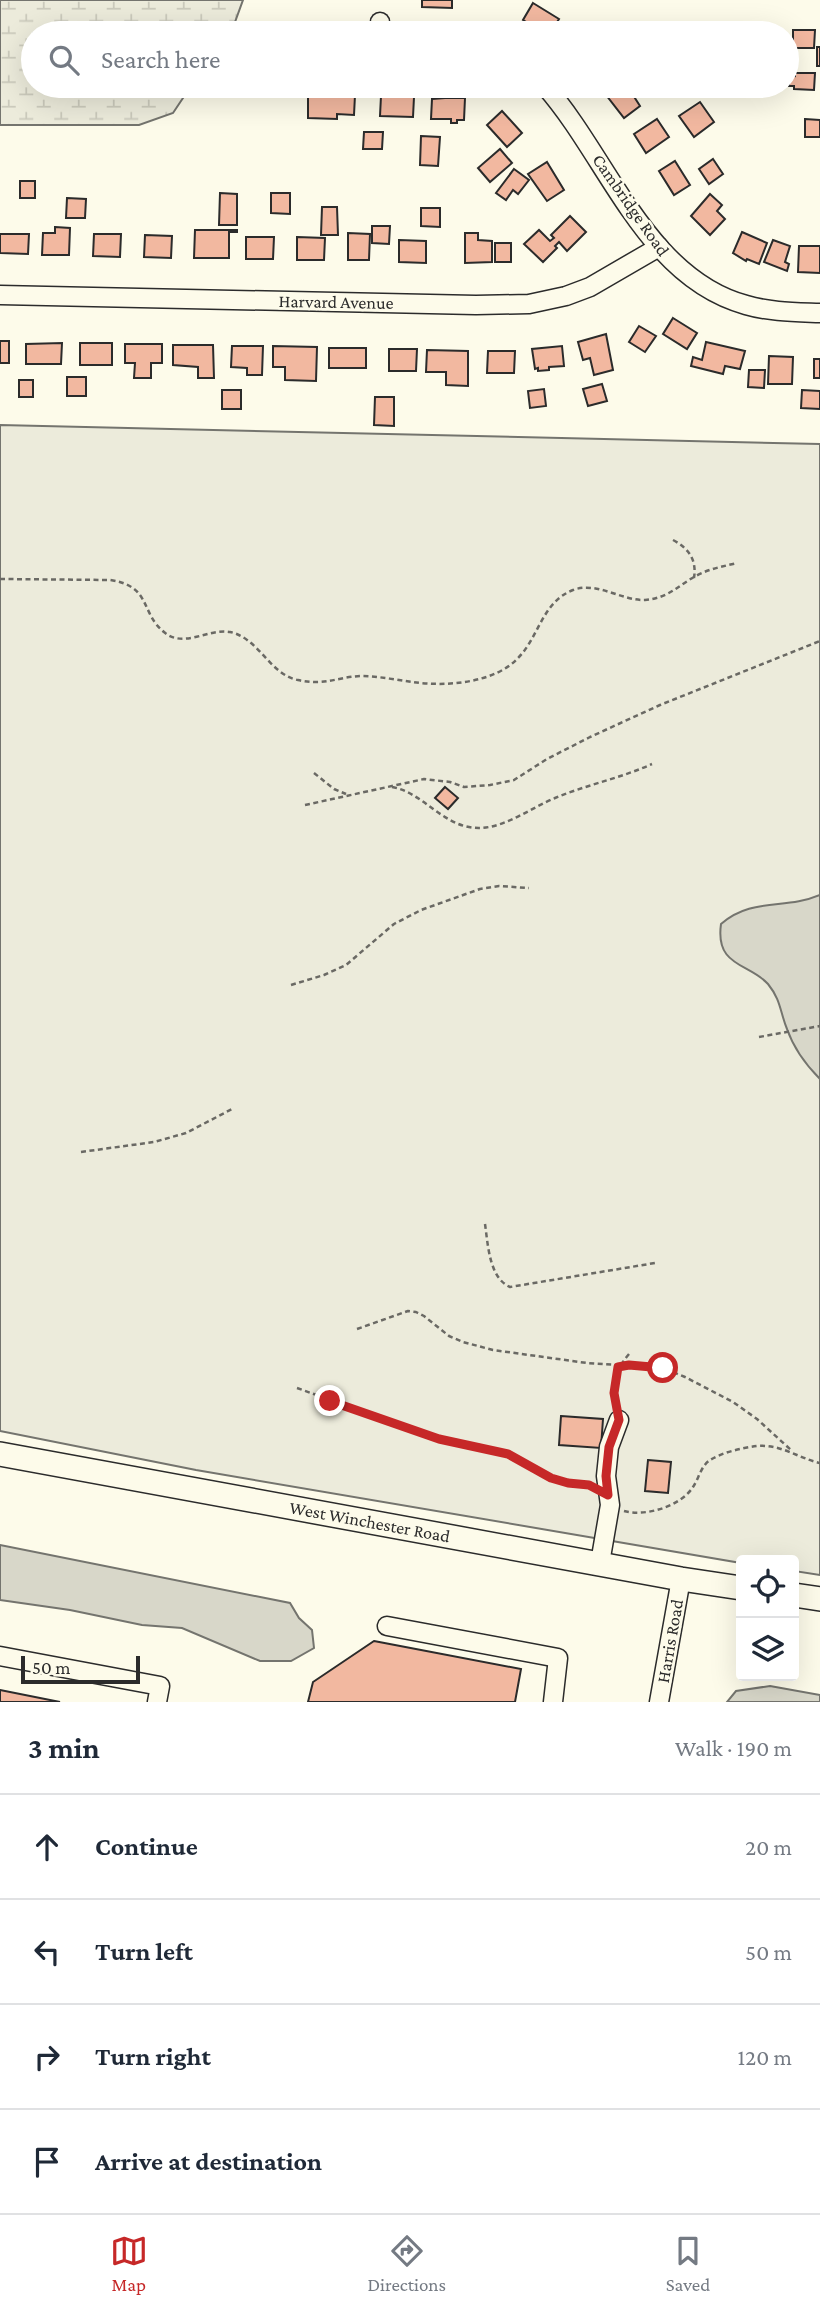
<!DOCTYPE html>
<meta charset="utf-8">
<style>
body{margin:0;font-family:"Crimson Pro",serif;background:#f2f2f3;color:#1f2937}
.controls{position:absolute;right:21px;bottom:21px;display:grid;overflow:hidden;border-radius:7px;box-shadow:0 7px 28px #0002}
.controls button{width:63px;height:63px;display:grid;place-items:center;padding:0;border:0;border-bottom:2px solid #e0e1e3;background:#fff;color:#1f2937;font:35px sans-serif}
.scale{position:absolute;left:21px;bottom:18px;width:119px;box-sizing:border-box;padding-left:7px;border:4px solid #2b2b2b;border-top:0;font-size:19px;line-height:24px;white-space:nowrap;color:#2b2b2b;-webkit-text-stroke:5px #fdfbea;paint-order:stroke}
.stop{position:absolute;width:21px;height:21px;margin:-16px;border:5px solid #c62828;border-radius:50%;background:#fff}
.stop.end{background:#c62828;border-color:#fff;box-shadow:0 2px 7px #0008}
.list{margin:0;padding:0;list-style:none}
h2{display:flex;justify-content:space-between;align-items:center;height:91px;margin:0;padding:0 28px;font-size:30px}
h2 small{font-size:23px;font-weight:400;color:#747a83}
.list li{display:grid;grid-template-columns:46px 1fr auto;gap:21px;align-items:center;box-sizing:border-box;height:105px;padding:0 28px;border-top:2px solid #e0e1e3}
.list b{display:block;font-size:26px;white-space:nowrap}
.list em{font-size:23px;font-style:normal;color:#747a83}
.icon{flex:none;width:38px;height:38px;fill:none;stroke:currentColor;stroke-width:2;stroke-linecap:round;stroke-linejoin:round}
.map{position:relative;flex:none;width:820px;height:1702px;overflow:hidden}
.search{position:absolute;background:#fff;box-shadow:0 7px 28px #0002;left:21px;right:21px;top:21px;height:77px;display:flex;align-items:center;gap:18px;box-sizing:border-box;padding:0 24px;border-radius:38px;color:#747a83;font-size:26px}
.sheet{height:511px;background:#fff}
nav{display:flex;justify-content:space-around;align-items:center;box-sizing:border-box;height:98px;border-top:2px solid #e0e1e3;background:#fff;font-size:19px;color:#747a83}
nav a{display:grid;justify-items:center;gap:4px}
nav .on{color:#c62828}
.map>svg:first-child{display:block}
</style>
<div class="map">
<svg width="820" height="1702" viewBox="0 0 820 1702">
<defs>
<pattern id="wetland-marsh" width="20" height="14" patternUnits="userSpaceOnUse" patternTransform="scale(1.75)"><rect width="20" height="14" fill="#ecebdb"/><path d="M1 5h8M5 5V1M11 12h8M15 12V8" fill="none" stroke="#cbcabc"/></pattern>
</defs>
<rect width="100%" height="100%" fill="#fdfbea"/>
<!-- green -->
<polygon fill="#ecebdb" stroke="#74746e" stroke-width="2" points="0,425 820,444 820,1575 794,1571 794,1560 741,1560 741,1563 196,1470 0,1431"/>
<!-- wetland -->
<polygon fill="url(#wetland-marsh)" stroke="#74746e" stroke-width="2" points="0,0 243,0 235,22 228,33 33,33 33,86 191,86 173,113 139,125 0,125"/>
<!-- water -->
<g fill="#d8d7c9" stroke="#74746e" stroke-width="2">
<path d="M820 895V1079C806 1065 794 1049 787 1029 780 1012 781 1000 768 984 749 963 715 967 721 924 752 897 785 910 820 895Z"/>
<polygon points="0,1545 290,1603 299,1618 312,1630 314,1648 291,1661 260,1661 182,1628 142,1625 70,1610 0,1600"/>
<polygon points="770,1686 820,1695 820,1702 727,1702 736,1691"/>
</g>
<!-- building -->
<g fill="#f2b8a0" stroke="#2b2b2b" stroke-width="2">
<polygon points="422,0 452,0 452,8 422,7"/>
<polygon points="533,3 559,19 550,33 545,33 523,20"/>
<polygon points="793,30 815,30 814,48 793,48"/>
<rect x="817" y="47" width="3" height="19"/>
<polygon points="795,73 815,73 814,90 794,89 794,86 789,86 789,75 795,76"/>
<polygon points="611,86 646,86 633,95 640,106 624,118 603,91"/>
<polygon points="308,93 355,95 354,115 337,114 337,119 308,118"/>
<polygon points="381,96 414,97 413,117 380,116"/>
<polygon points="445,98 465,98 464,120 457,120 457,123 451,123 451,119 431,119 432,99"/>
<polygon points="700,102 714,122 694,137 679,116"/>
<polygon points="502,111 522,133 507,147 487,125"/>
<polygon points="657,119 669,137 646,153 634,134"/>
<polygon points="805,119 820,120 820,137 805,137"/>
<polygon points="364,132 383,132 382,149 363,149"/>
<polygon points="421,136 440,137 438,166 420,165"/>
<polygon points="500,149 512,163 490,182 478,168"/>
<polygon points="713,159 723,174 709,184 699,169"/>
<polygon points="675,161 690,185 674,195 659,171"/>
<polygon points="547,162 564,190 547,201 528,174"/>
<polygon points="514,169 529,180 518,194 513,190 506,200 496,193"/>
<rect x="20" y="181" width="15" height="17"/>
<polygon points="220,193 237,194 237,225 219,225"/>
<polygon points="271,193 290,193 290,214 271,213"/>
<polygon points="710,194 722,205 717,211 725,219 710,235 691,216"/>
<polygon points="67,198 86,199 85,218 66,218"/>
<polygon points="322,207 337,207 338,235 321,235"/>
<polygon points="421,208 440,208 440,227 421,226"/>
<polygon points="570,216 586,232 567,251 559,242 555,246 557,248 543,262 524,244 539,230 550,241 554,238 551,235"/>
<polygon points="372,226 390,226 389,244 372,243"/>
<polygon points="55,227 70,228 69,255 42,255 43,233 55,233"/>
<polygon points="195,230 237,230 237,232 229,232 229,258 194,258"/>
<polygon points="742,232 767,243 759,264 747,259 746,261 733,253"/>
<polygon points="348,233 370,234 369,260 348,260"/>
<polygon points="465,233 478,233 478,240 492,241 492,262 465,263"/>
<polygon points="0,234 29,234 28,254 0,253"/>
<polygon points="94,234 121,234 120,257 93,256"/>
<polygon points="145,235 172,236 171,258 144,257"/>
<polygon points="246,237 274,237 273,259 246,259"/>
<polygon points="297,237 325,238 324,260 297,260"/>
<polygon points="399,240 426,241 426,263 399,262"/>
<polygon points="773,240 790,246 785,262 789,264 787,271 764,262"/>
<rect x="495" y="243" width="16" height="19"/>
<polygon points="799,246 820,246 820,273 798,272"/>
<polygon points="673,318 697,333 687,349 663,334"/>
<polygon points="639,326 656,336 645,352 629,342"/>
<polygon points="606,334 613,370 594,375 590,358 583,360 578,342"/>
<rect x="0" y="341" width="9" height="22"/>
<polygon points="706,342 745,351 740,369 725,366 723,374 691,366 693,357 702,360"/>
<polygon points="62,343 61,364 26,364 26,344"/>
<rect x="80" y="343" width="32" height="22"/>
<polygon points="125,344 162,344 162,363 151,363 151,378 134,378 135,363 125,363"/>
<polygon points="173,345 213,345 214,378 198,378 198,367 173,365"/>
<polygon points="232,346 263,346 262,375 247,375 247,368 231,367"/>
<polygon points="273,346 317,347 316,381 285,380 285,367 273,367"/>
<polygon points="562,346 564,366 549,367 549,370 538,371 538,368 535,369 532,349"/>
<rect x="329" y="348" width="37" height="20"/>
<polygon points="389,349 417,349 416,371 389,371"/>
<polygon points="427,350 468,351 468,386 446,385 446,372 426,372"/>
<polygon points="488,351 515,351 514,373 487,373"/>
<polygon points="769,356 793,357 792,384 768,384"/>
<rect x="814" y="359" width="6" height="19"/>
<polygon points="749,370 765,370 764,388 748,387"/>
<rect x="67" y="377" width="19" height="19"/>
<rect x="19" y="380" width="14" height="17"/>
<polygon points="602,384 607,401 588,406 583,389"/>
<polygon points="544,389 546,406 530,408 528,391"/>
<rect x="222" y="390" width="19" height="19"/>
<polygon points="802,390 820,391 820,409 801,408"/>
<polygon points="375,397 394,397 394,426 374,425"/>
<polygon points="445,787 458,798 448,809 435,798"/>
<polygon points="561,1416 603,1419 601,1448 559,1445"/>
<polygon points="648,1460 671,1462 668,1493 645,1491"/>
<polygon points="374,1641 521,1669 515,1702 308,1702 313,1682"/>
<polygon points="0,1690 60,1702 0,1702"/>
</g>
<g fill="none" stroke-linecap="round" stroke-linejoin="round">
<defs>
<g id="minor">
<polyline points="380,22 380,33"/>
<path d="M545 86C608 157 646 278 746 305 770 312 795 312 820 313"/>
<polyline points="0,295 476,305 529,304 566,296 590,287 659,247"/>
<polyline points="600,1563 610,1505 606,1476 609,1447 619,1420"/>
<polyline points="387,1626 558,1658 553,1702"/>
<polyline points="0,1656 160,1686 157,1702"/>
<polyline points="659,1702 681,1579"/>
</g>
<g id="major">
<path id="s1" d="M0 1454 681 1579 741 1588"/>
<polyline points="794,1595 820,1599"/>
</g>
</defs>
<!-- minor casing -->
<use href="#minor" stroke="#2b2b2b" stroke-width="21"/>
<!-- major casing -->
<use href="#major" stroke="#2b2b2b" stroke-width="26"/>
<!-- path -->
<g stroke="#6a6964" stroke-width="2.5" stroke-dasharray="5 3.5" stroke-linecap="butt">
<path d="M673 540C688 548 697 559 694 578"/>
<path d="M0 579 110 580C152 586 140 613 164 632 183 649 209 628 230 632 259 638 270 675 298 680 325 686 337 677 361 676 378 676 396 680 413 682 446 687 495 683 518 658 539 637 542 602 573 590 597 581 622 601 645 600 671 598 681 582 702 573 713 568 725 566 737 563"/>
<polyline points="314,773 334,789 346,794"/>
<path d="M392 787C421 792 440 822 469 827 499 833 528 809 555 798 586 785 621 778 652 764"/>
<polyline points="305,805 424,779 450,782 464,787 490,785 514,780 547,759 590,737 660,705 820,641"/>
<polyline points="291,985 324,975 346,965 394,924 421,910 480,889 499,886 529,888"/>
<polyline points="759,1037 820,1026"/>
<polyline points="81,1152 154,1142 186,1133 234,1108"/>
<path d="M485 1224C488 1244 489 1278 510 1287L655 1263"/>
<polyline points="357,1329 408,1311 416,1312 424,1316 449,1336 463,1342 493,1350 587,1363 663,1368 685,1377 733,1402 757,1419 791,1450"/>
<polyline points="297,1388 439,1439 508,1454 551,1478 592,1487"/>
<path d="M616 1406C612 1384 614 1372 629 1354"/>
<path d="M624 1511C646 1517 681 1506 693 1487 699 1478 701 1466 710 1460 723 1452 742 1448 757 1446 781 1444 798 1458 820 1463"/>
</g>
<!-- minor -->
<use href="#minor" stroke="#fdfbea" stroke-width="18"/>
<!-- major -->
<use href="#major" stroke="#fdfbea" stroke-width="23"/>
</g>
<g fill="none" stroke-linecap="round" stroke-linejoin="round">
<!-- route -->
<polyline stroke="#c62828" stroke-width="9" points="330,1401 439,1439 508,1454 551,1478 568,1483 589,1485 608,1495 606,1476 609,1447 619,1420 614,1393 618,1367 629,1365 663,1368"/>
</g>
<g text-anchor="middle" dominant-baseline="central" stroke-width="5" stroke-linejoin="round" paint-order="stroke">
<!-- street labels -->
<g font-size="18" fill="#2b2b2b" stroke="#fdfbea">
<text transform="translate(631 205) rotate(55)">Cambridge Road</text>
<text transform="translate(336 302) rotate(1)">Harvard Avenue</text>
<text stroke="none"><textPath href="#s1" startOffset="376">West Winchester Road</textPath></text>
<text transform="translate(670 1641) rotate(-80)">Harris Road</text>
</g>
</g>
</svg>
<div class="controls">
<button><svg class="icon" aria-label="locate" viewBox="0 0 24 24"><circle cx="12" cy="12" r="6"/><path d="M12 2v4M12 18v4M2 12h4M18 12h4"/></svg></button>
<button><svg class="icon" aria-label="layers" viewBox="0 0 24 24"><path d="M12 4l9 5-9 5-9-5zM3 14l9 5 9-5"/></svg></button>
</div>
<div class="scale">50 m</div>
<div class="stop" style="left:663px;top:1368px"></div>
<div class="stop end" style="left:330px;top:1401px"></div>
<div class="search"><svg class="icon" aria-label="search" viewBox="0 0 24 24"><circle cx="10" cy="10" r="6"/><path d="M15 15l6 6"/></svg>Search here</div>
</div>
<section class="sheet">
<h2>3 min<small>Walk · 190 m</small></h2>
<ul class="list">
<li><svg class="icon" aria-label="ahead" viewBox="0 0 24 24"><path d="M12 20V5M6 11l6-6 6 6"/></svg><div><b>Continue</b></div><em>20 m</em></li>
<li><svg class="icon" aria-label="left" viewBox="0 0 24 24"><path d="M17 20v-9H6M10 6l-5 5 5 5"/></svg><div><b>Turn left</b></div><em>50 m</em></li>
<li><svg class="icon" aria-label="right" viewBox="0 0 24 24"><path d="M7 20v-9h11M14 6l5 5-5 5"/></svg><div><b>Turn right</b></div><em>120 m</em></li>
<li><svg class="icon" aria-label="arrive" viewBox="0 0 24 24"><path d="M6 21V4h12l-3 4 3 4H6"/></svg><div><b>Arrive at destination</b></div></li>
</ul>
</section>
<nav>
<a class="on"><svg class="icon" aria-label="map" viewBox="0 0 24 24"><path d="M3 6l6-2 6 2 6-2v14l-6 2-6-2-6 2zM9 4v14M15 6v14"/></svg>Map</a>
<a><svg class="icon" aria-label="directions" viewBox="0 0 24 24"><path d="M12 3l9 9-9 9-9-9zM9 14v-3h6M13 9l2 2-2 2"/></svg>Directions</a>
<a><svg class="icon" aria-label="saved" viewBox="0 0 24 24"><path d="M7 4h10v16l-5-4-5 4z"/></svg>Saved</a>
</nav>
